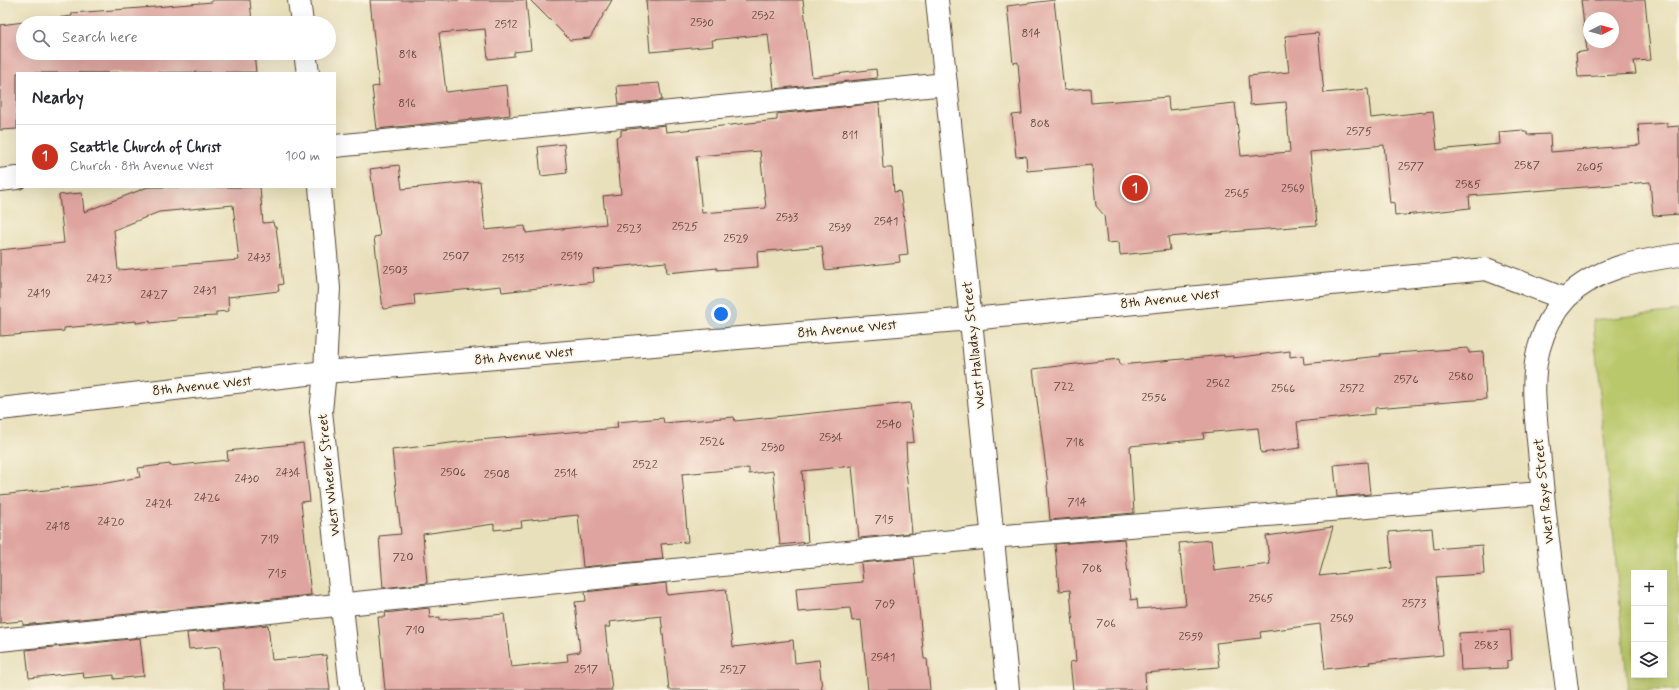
<!DOCTYPE html>
<meta charset="utf-8">
<style>
body{margin:0;font-family:Mynerve,sans-serif;background:#f2f2f3;color:#2b2b33}
.controls{position:absolute;right:12px;bottom:12px;display:grid;overflow:hidden;border-radius:0px;box-shadow:0 4px 16px #0002}
.controls button{width:36px;height:36px;display:grid;place-items:center;padding:0;border:0;border-bottom:1px solid #e1e1e2;background:#fff;color:#2b2b33;font:20px sans-serif}
.compass{position:absolute;left:1583px;top:12px;width:36px;height:36px;border-radius:50%;background:#fff;box-shadow:0 4px 16px #0002;rotate:84deg}
.you{position:absolute;left:721px;top:314px;width:14px;height:14px;margin:-10px;border:3px solid #fff;border-radius:50%;background:#1a73e8;box-shadow:0 0 0 6px #1a73e833}
.badge{display:grid;place-items:center;width:26px;height:26px;border-radius:50%;background:#c8321e;color:#fff;font-size:13px;font-weight:700}
.pin{position:absolute;translate:-50% -50%;border:2px solid #fff;box-shadow:0 1px 4px #0006}
.list{margin:0;padding:0;list-style:none}
h2{display:flex;justify-content:space-between;align-items:center;height:52px;margin:0;padding:0 16px;font-size:17px}
h2 small{font-size:13px;font-weight:400;color:#7c7c81}
.list li{display:grid;grid-template-columns:26px 1fr auto;gap:12px;align-items:center;box-sizing:border-box;height:64px;padding:0 16px;border-top:1px solid #e1e1e2}
.list b{display:block;font-size:15px;white-space:nowrap}
.list p{margin:0;font-size:13px;white-space:nowrap;color:#7c7c81}
.list em{font-size:13px;font-style:normal;color:#7c7c81}
.icon{flex:none;width:22px;height:22px;fill:none;stroke:currentColor;stroke-width:2;stroke-linecap:round;stroke-linejoin:round}
.map{position:relative;flex:none;width:1679px;height:690px;overflow:hidden}
.search{position:absolute;background:#fff;box-shadow:0 4px 16px #0002;left:16px;top:16px;width:320px;height:44px;display:flex;align-items:center;gap:10px;box-sizing:border-box;padding:0 14px;border-radius:22px;color:#7c7c81;font-size:15px}
.panel{position:absolute;background:#fff;box-shadow:0 4px 16px #0002;left:16px;top:72px;width:320px;height:116px;border-radius:0px}
.map>svg:first-child{display:block}
</style>
<div class="map">
<svg width="1679" height="690" viewBox="0 0 1679 690">
<rect width="100%" height="100%" fill="#fcf5e5"/>
<filter id="ink" filterUnits="userSpaceOnUse"><feTurbulence type="fractalNoise" baseFrequency=".025" numOctaves="2"/><feDisplacementMap in="SourceGraphic" scale="8" xChannelSelector="R" yChannelSelector="G"/><feConvolveMatrix kernelMatrix="1 2 1 2 8 2 1 2 1" color-interpolation-filters="sRGB"/></filter>
<filter id="wash" filterUnits="userSpaceOnUse"><feTurbulence type="fractalNoise" baseFrequency=".012" numOctaves="4" result="noise"/><feDisplacementMap in="SourceGraphic" scale="16" xChannelSelector="R" yChannelSelector="G"/><feGaussianBlur stdDeviation="0.9" result="paint"/><feColorMatrix in="noise" values="0 0 0 0 0 0 0 0 0 0 0 0 0 0 0 0 0 1.4 0 .05"/><feComposite in="paint" operator="in"/></filter>
<g filter="url(#wash)">
<rect width="100%" height="100%" fill="#e8e0bb"/>
<!-- green -->
<path fill="#b9c86b" stroke="#7a7944" fill-rule="evenodd" d="M1679 311V690H1628L1593 320ZM1634 573H1664V675H1634Z"/>
<g id="blocks">
<!-- building -->
<g fill="#dfa49f" fill-rule="evenodd">
<polygon points="212,0 250,0 252,23 23,23 23,53 254,53 256,72 17,73 17,129 0,130 0,25 72,16 72,13 155,7 212,2"/>
<polygon points="370,0 526,0 531,50 514,52 514,56 488,59 485,29 439,33 446,92 507,85 510,115 377,129 372,87 379,86"/>
<polygon points="530,0 612,0 590,38 570,40"/>
<polygon points="646,0 803,0 812,77 876,69 877,78 774,89 768,34 712,40 713,46 650,52"/>
<polygon points="1054,0 1064,90 1090,88 1091,103 1168,97 1169,110 1235,103 1241,156 1290,152 1286,102 1250,105 1248,76 1289,72 1285,36 1318,33 1324,93 1368,89 1371,118 1433,111 1437,150 1500,144 1499,132 1523,130 1523,132 1527,132 1527,135 1550,134 1551,152 1640,145 1638,125 1667,123 1667,127 1679,126 1679,214 1653,216 1650,182 1469,196 1470,208 1395,216 1394,202 1390,203 1384,145 1310,152 1317,225 1168,237 1170,250 1120,255 1119,242 1107,243 1104,215 1096,206 1092,165 1027,171 1026,156 1016,157 1012,115 1022,114 1018,62 1013,63 1007,6"/>
<path d="M1581 0H1645L1651 60 1634 61 1636 74 1578 77 1576 53 1587 51ZM1589 18H1613V42H1589Z"/>
<polygon points="659,83 662,100 619,105 617,86"/>
<path d="M879 103 883 168H892L894 192 900 191 903 211 908 254 899 255 900 262 825 270 822 246 757 252 758 267 717 270V268L667 273 666 262 593 269 594 282 502 292 501 286 414 295 415 305 383 309 374 237 380 236 370 169 399 165 402 189 480 181 485 230 525 226 526 233 606 224 603 196 621 194 616 137 621 136V130L665 125 666 132 777 120V114ZM760 151 766 208 702 213 696 156Z"/>
<polygon points="564,144 567,173 541,176 538,147"/>
<path d="M148 187H260L263 223 273 222 274 227H276L283 284 278 285 279 291 228 297 229 311 216 312V316L177 318V320L150 323V321L136 323V321L64 328V331L0 336V250L64 243 59 195 82 193 84 212ZM233 205 239 260 118 270 114 230 159 212Z"/>
<polygon points="1468,348 1469,353 1483,352 1486,399 1375,408 1375,414 1297,422 1300,448 1261,453 1258,428 1203,433 1204,439 1130,446 1134,513 1050,520 1047,485 1048,484 1033,369 1119,359 1120,365 1224,355 1224,357 1233,356 1233,358 1290,351 1290,357 1303,355 1304,364 1380,356 1380,354"/>
<polygon points="910,403 914,442 906,443 907,460 905,460 912,533 859,538 852,466 802,471 808,542 780,545 773,471 749,474 749,468 682,474 688,542 661,544 663,559 583,567 578,515 521,521 522,527 494,530 494,524 423,534 427,583 383,588 379,536 401,534 392,450 467,441 618,428 617,422 663,418 664,423 734,417 735,421"/>
<polygon points="303,443 310,501 301,502 311,595 23,625 23,621 0,623 0,495 101,484 140,477 138,468 170,464 170,466 228,460 227,451"/>
<polygon points="1367,462 1370,494 1337,497 1334,465"/>
<polygon points="1333,527 1319,576 1392,568 1389,532 1432,528 1434,549 1482,545 1484,574 1436,577 1443,655 1369,662 1370,664 1325,669 1320,624 1260,632 1261,638 1216,643 1219,667 1145,673 1146,690 1073,690 1070,662 1076,661 1070,590 1059,591 1055,544 1124,539 1131,600 1137,599 1138,609 1186,605 1179,543 1211,540 1214,571 1270,564 1266,536"/>
<polygon points="914,558 924,659 927,659 930,690 868,690 861,620 852,621 850,608 798,612 796,588 863,582 861,563"/>
<polygon points="666,583 667,595 726,589 733,647 793,640 795,663 819,660 822,690 669,690 661,616 609,622 610,627 605,627 612,690 385,690 378,617 386,617 385,613 429,608 430,618 440,617 440,620 504,614 511,667 568,661 567,654 580,652 575,602 586,601 585,592"/>
<polygon points="268,625 272,660 326,655 330,690 224,690 220,646 189,649 187,633"/>
<polygon points="1510,630 1512,660 1507,661 1507,668 1461,670 1459,633"/>
<polygon points="140,638 144,676 114,679 114,675 84,678 83,672 29,678 26,650"/>
</g>
</g>
</g>
<g filter="url(#ink)">
<use href="#blocks" fill-opacity="0" stroke="#554536" stroke-width="1"/>
<g fill="none" stroke-linecap="round" stroke-linejoin="round">
<defs>
<g id="minor">
<polyline points="299,0 302,23"/>
<polyline points="937,0 973,340 1008,690"/>
<polyline points="305,53 308,73"/>
<polyline points="335,146 946,84"/>
<polyline points="0,180 17,178"/>
<polyline points="320,187 329,288 325,372 321,411 351,690"/>
<polyline points="0,409 325,372 971,319 1486,269 1565,299"/>
<polyline points="0,640 992,537 1542,493"/>
<path d="M1567 690C1557 610 1545 530 1539 450 1536 417 1530 381 1539 348 1544 330 1553 312 1566 298 1597 267 1638 261 1679 255"/>
</g>
</defs>
<!-- minor casing -->
<use href="#minor" stroke="#554536" stroke-width="24"/>
<!-- minor -->
<use href="#minor" stroke="#fff" stroke-width="22"/>
</g>
</g>
<g text-anchor="middle" dominant-baseline="central" stroke-width="3.5" stroke-linejoin="round" paint-order="stroke">
<!-- number labels -->
<g font-size="12" fill="#64483e">
<text x="763" y="16">2532</text>
<text x="702" y="23">2530</text>
<text x="506" y="25">2512</text>
<text x="1031" y="34">814</text>
<text x="408" y="55">818</text>
<text x="407" y="104">816</text>
<text x="1040" y="124">808</text>
<text x="1359" y="132">2575</text>
<text x="850" y="136">811</text>
<text x="1527" y="166">2587</text>
<text x="1411" y="167">2577</text>
<text x="1590" y="168">2605</text>
<text x="1468" y="185">2585</text>
<text x="1293" y="189">2569</text>
<text x="1237" y="194">2565</text>
<text x="787" y="218">2533</text>
<text x="886" y="222">2541</text>
<text x="685" y="227">2525</text>
<text x="840" y="228">2539</text>
<text x="629" y="229">2523</text>
<text x="736" y="239">2529</text>
<text x="456" y="257">2507</text>
<text x="572" y="257">2519</text>
<text x="259" y="258">2433</text>
<text x="513" y="259">2513</text>
<text x="395" y="271">2503</text>
<text x="99" y="279">2423</text>
<text x="205" y="291">2431</text>
<text x="39" y="294">2419</text>
<text x="154" y="295">2427</text>
<text x="1461" y="377">2580</text>
<text x="1406" y="380">2576</text>
<text x="1218" y="384">2562</text>
<text x="1064" y="387">722</text>
<text x="1283" y="389">2566</text>
<text x="1352" y="389">2572</text>
<text x="1154" y="398">2556</text>
<text x="889" y="425">2540</text>
<text x="831" y="438">2534</text>
<text x="712" y="442">2526</text>
<text x="1075" y="443">718</text>
<text x="773" y="448">2530</text>
<text x="645" y="465">2522</text>
<text x="288" y="473">2434</text>
<text x="453" y="473">2506</text>
<text x="566" y="474">2514</text>
<text x="497" y="475">2508</text>
<text x="247" y="479">2430</text>
<text x="207" y="498">2426</text>
<text x="1077" y="503">714</text>
<text x="159" y="504">2424</text>
<text x="884" y="520">715</text>
<text x="111" y="522">2420</text>
<text x="58" y="527">2418</text>
<text x="270" y="540">719</text>
<text x="403" y="558">720</text>
<text x="1092" y="569">708</text>
<text x="277" y="574">715</text>
<text x="1261" y="599">2565</text>
<text x="1414" y="604">2573</text>
<text x="885" y="605">709</text>
<text x="1342" y="619">2569</text>
<text x="1106" y="624">706</text>
<text x="415" y="631">710</text>
<text x="1191" y="637">2559</text>
<text x="1486" y="646">2583</text>
<text x="883" y="658">2541</text>
<text x="586" y="670">2517</text>
<text x="733" y="670">2527</text>
</g>
<!-- street labels -->
<g font-size="14" fill="#3b2a1e" stroke="#fcf5e5">
<text transform="translate(1170 299) rotate(-6)">8th Avenue West</text>
<text transform="translate(847 329) rotate(-5)">8th Avenue West</text>
<text transform="translate(974 345) rotate(-96)">West Halladay Street</text>
<text transform="translate(524 356) rotate(-5)">8th Avenue West</text>
<text transform="translate(202 386) rotate(-6)">8th Avenue West</text>
<text transform="translate(329 475) rotate(-96)">West Wheeler Street</text>
<text transform="translate(1544 491) rotate(-96)">West Raye Street</text>
</g>
</g>
</svg>
<div class="controls">
<button>+</button>
<button>−</button>
<button><svg class="icon" aria-label="layers" viewBox="0 0 24 24"><path d="M12 4l9 5-9 5-9-5zM3 14l9 5 9-5"/></svg></button>
</div>
<svg class="compass" viewBox="-18 -18 36 36"><path d="M0-13l5 13h-10z" fill="#e53935"/><path d="M0 13l5-13h-10z" fill="#7c7c81"/></svg>
<div class="you"></div>
<div class="pin badge" style="left:1135px;top:188px">1</div>
<div class="search"><svg class="icon" aria-label="search" viewBox="0 0 24 24"><circle cx="10" cy="10" r="6"/><path d="M15 15l6 6"/></svg>Search here</div>
<section class="panel">
<h2>Nearby<small></small></h2>
<ul class="list">
<li><span class="badge">1</span><div><b>Seattle Church of Christ</b><p>Church · 8th Avenue West</p></div><em>100 m</em></li>
</ul>
</section>
</div>
